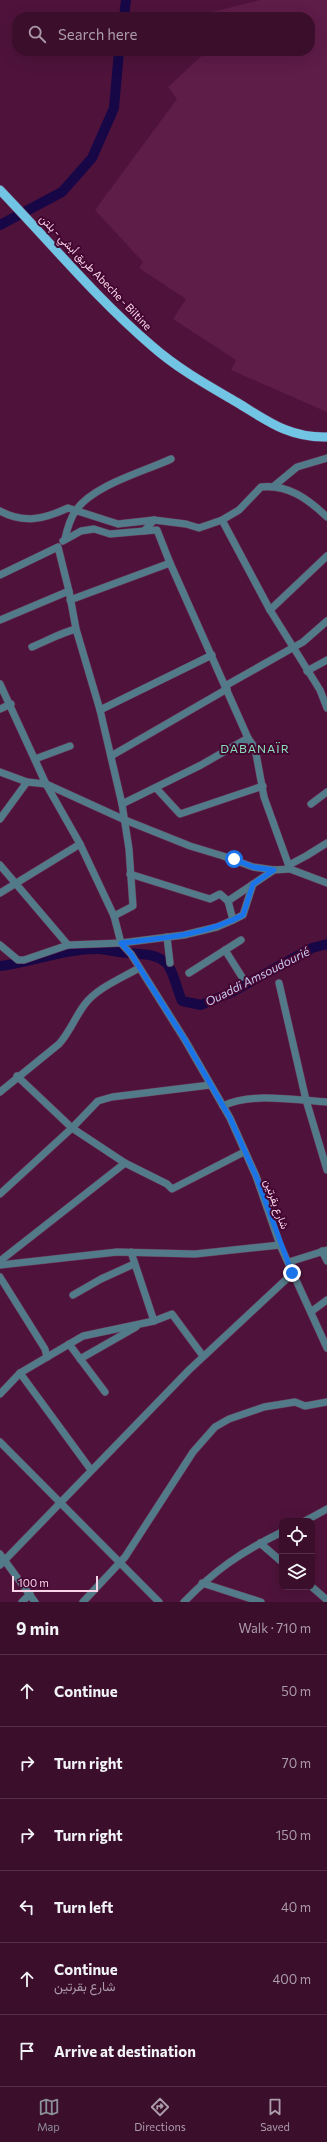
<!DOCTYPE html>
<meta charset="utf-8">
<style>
body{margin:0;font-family:Commissioner,Vazirmatn,sans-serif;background:#461c38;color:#f1f3f6}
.controls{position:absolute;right:12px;bottom:12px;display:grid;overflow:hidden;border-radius:8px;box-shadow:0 4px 16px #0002}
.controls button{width:36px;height:36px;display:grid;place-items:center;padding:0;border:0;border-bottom:1px solid #542e48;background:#3b0e2c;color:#f1f3f6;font:20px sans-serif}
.scale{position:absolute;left:12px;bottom:10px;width:86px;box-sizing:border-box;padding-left:4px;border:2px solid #fad4e9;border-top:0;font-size:11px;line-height:14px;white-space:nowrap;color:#fad4e9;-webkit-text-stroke:3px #430631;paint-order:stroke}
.stop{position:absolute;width:12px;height:12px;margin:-9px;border:3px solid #1a73e8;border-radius:50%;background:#fff}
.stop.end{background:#1a73e8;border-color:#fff;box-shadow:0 1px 4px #0008}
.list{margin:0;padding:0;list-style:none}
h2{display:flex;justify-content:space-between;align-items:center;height:52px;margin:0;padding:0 16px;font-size:17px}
h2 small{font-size:13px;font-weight:400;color:#ac9ca9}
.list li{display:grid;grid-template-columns:26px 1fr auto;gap:12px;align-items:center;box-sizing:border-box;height:72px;padding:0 16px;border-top:1px solid #542e48}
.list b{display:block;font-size:15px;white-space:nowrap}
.list p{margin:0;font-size:13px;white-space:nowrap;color:#ac9ca9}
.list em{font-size:13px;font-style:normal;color:#ac9ca9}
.icon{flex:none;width:22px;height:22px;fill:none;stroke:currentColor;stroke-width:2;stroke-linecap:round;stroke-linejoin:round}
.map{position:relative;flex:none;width:327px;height:1602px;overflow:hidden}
.search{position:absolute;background:#3b0e2c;box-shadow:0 4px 16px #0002;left:12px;right:12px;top:12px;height:44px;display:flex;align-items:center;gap:10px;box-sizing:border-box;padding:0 14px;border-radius:16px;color:#ac9ca9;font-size:15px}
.sheet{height:484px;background:#3b0e2c}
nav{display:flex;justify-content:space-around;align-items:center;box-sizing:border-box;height:56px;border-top:1px solid #542e48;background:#3b0e2c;font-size:11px;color:#ac9ca9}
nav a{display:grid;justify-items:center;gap:2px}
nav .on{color:#8c9099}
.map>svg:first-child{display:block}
</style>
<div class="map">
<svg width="327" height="1602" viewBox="0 0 327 1602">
<rect width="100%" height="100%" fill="#4f133b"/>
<!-- built -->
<polygon fill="#5e1c48" points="260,0 327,0 327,412 231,370 236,360 173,319 186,299 139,268 143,262 95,210 177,99 168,87 207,51 310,51 310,17 214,17 212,12"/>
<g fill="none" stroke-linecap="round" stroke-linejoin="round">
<!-- river -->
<g stroke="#170747" stroke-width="10">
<polyline points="124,17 126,0"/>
<polyline points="0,225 62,192 92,158 114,108 119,51"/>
<path d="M0 966C33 962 66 948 100 949 110 950 120 953 130 953 142 955 155 953 165 962 173 968 177 990 182 1001L201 1005 232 992 312 948 327 944"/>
</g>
<defs>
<g id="minor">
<polyline points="274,486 297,467 327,458"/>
<path d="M0 511C24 524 44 519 68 508L118 524 154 520 186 524 199 528 222 520 239 510 261 487C288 484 308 499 327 517"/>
<polyline points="154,520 144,531 157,530 170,563 248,738 255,748 264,797 290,869 327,883"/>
<polyline points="222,520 270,610 320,690 327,708"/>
<path d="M65 539C67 529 70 519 76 510 94 485 143 472 171 459"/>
<polyline points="63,541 81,531 94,529 110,534 144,531"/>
<polyline points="0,575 58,547 69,591 76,629 100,710 122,804 129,849 133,906 114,916"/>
<polyline points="70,600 170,563"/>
<polyline points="270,610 327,556"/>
<polyline points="0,620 69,591"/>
<path d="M32 647C47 641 60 633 76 629"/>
<polyline points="307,671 327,660"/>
<polyline points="0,684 46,784 80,844 114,916 121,943 131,954 185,1040 230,1118 256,1176 280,1245 327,1348"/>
<polyline points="225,686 303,642 327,621"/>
<polyline points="0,709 11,704"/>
<polyline points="100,710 212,655"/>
<polyline points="111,756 227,689"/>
<polyline points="35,759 70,746"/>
<polyline points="0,772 27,782 46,784 125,820 190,846 223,856 253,867 274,870 290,869"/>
<polyline points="156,788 180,814 263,786"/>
<polyline points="122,804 201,765 248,738"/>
<polyline points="311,804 327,792"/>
<polyline points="0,819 27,782"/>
<polyline points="0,865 68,945"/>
<polyline points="289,865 306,856 327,843"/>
<polyline points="130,874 210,899 220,894 228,901 274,870"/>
<polyline points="0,893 80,844"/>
<polyline points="233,920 243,915 253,884"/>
<polyline points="167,937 170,963"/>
<polyline points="0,945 18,960 24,960 68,945 121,943 184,935 217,927 233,920 228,901"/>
<polyline points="225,950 242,977"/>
<polyline points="189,973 241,940"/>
<polyline points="279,983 306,1100 327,1170"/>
<polyline points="17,1076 72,1128 125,1163 167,1184 172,1189 244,1152"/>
<path d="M0 1092 59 1044C70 1032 75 1017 85 1004 97 988 122 978 139 968"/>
<path d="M223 1106C250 1092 297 1100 327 1102"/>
<polyline points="0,1194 72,1128 98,1101 112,1097 210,1085"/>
<polyline points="322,1251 327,1261"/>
<polyline points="131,1252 154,1321"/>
<polyline points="0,1261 125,1163"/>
<polyline points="289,1262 327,1250"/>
<polyline points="0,1265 117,1252 195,1254 280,1245"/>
<polyline points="0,1277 45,1349 47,1357"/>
<polyline points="73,1295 101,1279 134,1264"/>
<polyline points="312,1311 327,1300"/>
<polyline points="69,1344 105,1392"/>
<polyline points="80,1359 136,1327"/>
<polyline points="0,1394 20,1373"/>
<polyline points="0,1442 159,1602"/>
<polyline points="91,1470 20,1373 83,1336 154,1321 172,1314 203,1356"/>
<polyline points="305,1521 327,1509"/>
<polyline points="260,1543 282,1562"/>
<polyline points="0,1554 35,1602"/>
<polyline points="0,1565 189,1370 293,1273"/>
<polyline points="202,1583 261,1602"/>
<polyline points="312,1587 327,1600"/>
<polyline points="22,1602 30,1594"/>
<polyline points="83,1602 125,1557 193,1452 215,1427 229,1419 264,1407 295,1402 305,1406 327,1402"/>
<path d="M184 1602C215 1570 241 1552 282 1532"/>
</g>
<path id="major" d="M0 190C50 242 97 299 152 346 178 369 209 386 238 403 269 422 290 438 327 437"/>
</defs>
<!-- minor casing -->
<use href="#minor" stroke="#6a3257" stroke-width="8"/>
<!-- major casing -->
<use href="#major" stroke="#6a3257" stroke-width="10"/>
<!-- minor -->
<use href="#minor" stroke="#537a88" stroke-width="7"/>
<!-- major -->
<use href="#major" stroke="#71c4e3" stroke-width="9"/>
</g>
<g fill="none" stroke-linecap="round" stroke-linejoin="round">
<!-- route -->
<path stroke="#1a73e8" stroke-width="5" d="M234 859 253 867 274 870 253 884 243 915C205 935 164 938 121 943L131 954 185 1040 230 1118 256 1176 292 1273"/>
</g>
<g text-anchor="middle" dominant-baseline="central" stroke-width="4" stroke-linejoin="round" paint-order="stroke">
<!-- street labels -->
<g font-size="11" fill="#fad4e9" stroke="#430631">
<text transform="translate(96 272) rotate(46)">طريق أبشي - بلتن Abeche - Biltine</text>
<text transform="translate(277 1204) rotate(70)">شارع بقرتين</text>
</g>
<!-- neighbourhood labels -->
<g font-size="12" letter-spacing="1" fill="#89deb7" stroke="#430631">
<text x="255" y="748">DABANAÏR</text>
</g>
<!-- water labels -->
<g font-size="12" font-style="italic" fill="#cacbf3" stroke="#430631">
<text transform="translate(257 976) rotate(-27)">Ouaddi Amsoudourié</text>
</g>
</g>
</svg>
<div class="controls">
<button><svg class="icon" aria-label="locate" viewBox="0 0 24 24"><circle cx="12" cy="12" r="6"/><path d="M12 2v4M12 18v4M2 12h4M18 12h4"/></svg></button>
<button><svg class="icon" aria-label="layers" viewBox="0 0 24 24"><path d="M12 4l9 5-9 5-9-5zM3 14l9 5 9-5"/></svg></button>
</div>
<div class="scale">100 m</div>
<div class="stop" style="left:234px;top:859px"></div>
<div class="stop end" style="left:292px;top:1273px"></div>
<div class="search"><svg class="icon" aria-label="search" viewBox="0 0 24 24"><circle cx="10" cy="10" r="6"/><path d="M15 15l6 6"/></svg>Search here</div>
</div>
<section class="sheet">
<h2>9 min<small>Walk · 710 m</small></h2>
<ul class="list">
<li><svg class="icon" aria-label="ahead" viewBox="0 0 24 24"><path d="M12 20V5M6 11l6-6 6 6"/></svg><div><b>Continue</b></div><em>50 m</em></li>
<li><svg class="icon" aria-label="right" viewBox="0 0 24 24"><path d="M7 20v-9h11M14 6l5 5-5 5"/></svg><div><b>Turn right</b></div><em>70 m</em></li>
<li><svg class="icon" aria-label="right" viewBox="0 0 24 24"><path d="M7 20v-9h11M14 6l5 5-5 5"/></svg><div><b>Turn right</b></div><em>150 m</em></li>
<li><svg class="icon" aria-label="left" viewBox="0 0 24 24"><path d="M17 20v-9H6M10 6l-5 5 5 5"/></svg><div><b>Turn left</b></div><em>40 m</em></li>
<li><svg class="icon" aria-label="ahead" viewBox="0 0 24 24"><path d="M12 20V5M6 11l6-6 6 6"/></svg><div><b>Continue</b><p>شارع بقرتين</p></div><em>400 m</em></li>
<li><svg class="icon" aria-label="arrive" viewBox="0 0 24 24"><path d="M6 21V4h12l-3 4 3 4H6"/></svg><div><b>Arrive at destination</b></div></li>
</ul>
</section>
<nav>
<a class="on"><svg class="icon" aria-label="map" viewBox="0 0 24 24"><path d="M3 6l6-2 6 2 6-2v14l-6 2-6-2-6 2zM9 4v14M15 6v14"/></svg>Map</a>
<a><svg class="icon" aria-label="directions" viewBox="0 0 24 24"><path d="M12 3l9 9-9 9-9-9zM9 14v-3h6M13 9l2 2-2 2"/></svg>Directions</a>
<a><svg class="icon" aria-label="saved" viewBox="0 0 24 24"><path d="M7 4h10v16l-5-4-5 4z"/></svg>Saved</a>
</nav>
